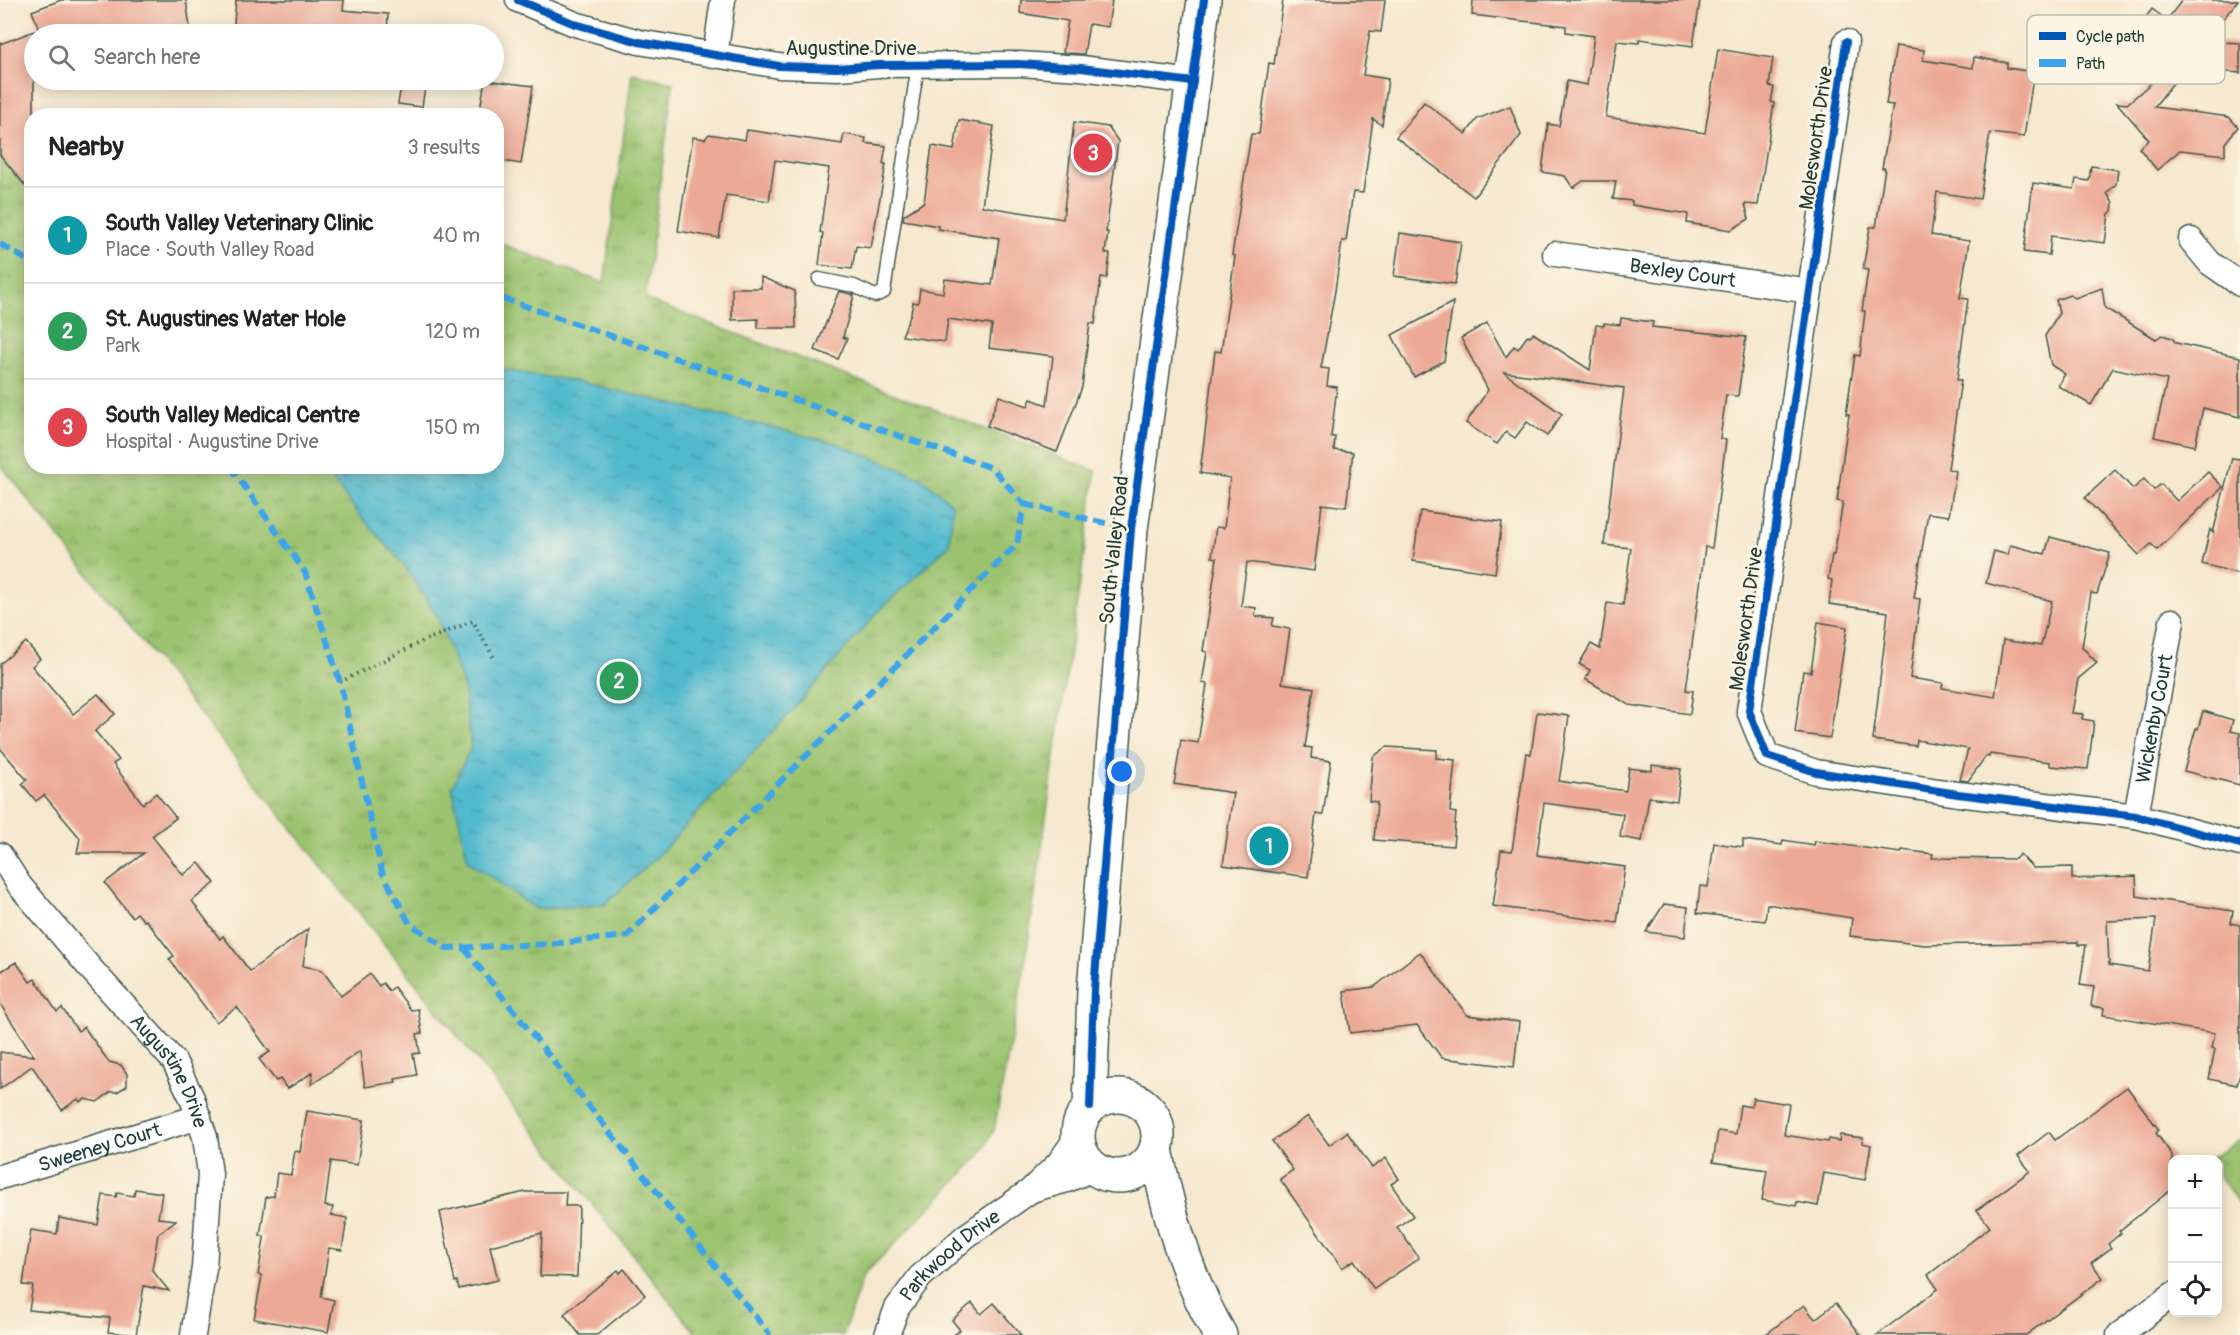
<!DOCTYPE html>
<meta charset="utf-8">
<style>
body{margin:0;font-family:Pangolin,sans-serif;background:#f6f6f6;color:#222}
.controls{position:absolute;right:18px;bottom:18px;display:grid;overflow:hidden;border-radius:12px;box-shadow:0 3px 15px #0003}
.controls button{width:54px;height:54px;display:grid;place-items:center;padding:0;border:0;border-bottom:2px solid #e0e0e0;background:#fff;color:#222;font:30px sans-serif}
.you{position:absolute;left:1122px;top:772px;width:21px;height:21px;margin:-15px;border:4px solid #fff;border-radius:50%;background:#1a73e8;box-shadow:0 0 0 9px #1a73e833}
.badge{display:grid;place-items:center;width:39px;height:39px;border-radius:50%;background:#d93025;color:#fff;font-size:20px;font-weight:700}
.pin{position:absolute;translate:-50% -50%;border:3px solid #fff;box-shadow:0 2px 6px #0006}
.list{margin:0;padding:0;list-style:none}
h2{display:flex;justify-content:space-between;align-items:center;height:78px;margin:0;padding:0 24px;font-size:26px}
h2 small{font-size:20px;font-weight:400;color:#767676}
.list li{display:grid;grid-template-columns:39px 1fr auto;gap:18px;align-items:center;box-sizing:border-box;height:96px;padding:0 24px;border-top:2px solid #e0e0e0}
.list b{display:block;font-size:22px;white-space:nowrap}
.list p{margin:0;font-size:20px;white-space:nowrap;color:#767676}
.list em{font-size:20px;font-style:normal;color:#767676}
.icon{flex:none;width:33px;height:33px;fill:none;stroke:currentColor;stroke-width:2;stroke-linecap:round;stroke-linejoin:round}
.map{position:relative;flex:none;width:2240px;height:1335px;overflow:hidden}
.search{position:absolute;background:#fff;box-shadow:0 3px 15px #0003;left:24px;top:24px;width:480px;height:66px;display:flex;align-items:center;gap:15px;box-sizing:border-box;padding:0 21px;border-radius:33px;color:#767676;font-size:22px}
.panel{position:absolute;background:#fff;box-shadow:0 3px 15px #0003;left:24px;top:108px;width:480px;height:366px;border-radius:24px}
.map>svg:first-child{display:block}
</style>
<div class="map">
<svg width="2240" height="1335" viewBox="0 0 2240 1335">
<defs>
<pattern id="park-tufts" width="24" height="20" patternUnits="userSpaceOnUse" patternTransform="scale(1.5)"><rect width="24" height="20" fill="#9bc36f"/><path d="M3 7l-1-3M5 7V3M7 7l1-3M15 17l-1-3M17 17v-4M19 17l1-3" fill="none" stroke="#7ea05c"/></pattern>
<pattern id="water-ripples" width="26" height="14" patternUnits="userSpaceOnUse" patternTransform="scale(1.5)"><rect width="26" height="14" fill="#51b9ce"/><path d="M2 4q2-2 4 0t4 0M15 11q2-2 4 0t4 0" fill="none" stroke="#4398a8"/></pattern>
</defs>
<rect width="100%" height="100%" fill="#fcf5e5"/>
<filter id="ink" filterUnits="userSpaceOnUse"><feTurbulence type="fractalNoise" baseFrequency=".0167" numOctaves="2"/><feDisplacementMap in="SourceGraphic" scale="12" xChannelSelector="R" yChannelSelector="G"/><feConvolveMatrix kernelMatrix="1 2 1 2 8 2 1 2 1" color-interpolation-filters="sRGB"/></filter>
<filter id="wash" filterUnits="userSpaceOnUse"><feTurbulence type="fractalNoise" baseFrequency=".008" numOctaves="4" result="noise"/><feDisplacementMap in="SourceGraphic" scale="24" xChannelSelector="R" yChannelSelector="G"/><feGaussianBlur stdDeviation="1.35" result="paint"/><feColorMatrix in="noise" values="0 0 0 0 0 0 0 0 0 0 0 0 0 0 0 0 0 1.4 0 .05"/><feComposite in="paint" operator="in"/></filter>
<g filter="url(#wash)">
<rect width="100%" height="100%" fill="#f5e8ce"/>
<!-- park -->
<g fill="url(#park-tufts)" stroke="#5d8052" stroke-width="1.5">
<polygon points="632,73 673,83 645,299 1096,471 1024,970 994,1130 980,1156 863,1276 843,1335 697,1335 0,464 0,155 25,186 31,185 32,466 496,466 497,242 604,283"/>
<polygon points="2240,1140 2240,1205 2218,1176 2218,1160 2209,1159"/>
</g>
<!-- water -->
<polygon fill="url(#water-ripples)" stroke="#387b81" stroke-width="1.5" points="497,369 581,382 836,443 921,477 953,505 949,545 877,613 797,705 655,859 604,905 536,909 468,861 452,787 471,747 463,684 437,616 404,565 358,513 323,467 496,466"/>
<g id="blocks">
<!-- building -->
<g fill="#ecaa96" fill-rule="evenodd">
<polygon points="61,0 186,0 191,34 41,34 32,11"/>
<polygon points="236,0 344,0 343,10 388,14 387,34 323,34 324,29 278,27 278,34 233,34"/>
<polygon points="1021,0 1112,0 1108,27 1089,24 1084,54 1063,53 1068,21 1020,13"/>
<polygon points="1283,0 1385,0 1381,32 1370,31 1363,75 1388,79 1382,125 1373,119 1363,193 1353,192 1346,241 1342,241 1335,291 1321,368 1329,369 1327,386 1337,387 1331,437 1335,437 1334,450 1353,452 1346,507 1322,504 1314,571 1247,562 1241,606 1256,608 1255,616 1274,618 1272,626 1290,629 1282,683 1314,688 1305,747 1312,748 1311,758 1331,761 1323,815 1316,814 1308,877 1223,865 1233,793 1174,784 1181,740 1198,743 1207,684 1202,683 1207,652 1203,651 1217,558 1212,557 1216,527 1224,528 1230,478 1200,473 1215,351 1221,352 1235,256 1232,255 1251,134 1259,134 1269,63 1274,64"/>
<polygon points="1473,0 1700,0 1693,46 1639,39 1639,43 1617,41 1606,117 1705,133 1718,49 1773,58 1769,86 1774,87 1771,102 1774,103 1758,205 1745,204 1749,219 1731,230 1687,223 1688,214 1632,205 1632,201 1613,199 1616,181 1583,181 1573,188 1565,176 1542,172 1548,124 1559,126 1567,81 1587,85 1594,36 1566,32 1566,26 1472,15"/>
<polygon points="2182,0 2238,0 2206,41 2240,43 2240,73 2185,68 2154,107 2229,117 2238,127 2225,143 2225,155 2180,150 2157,170 2139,148 2149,140 2117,103 2127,104 2172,65 2132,35 2152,9 2167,20"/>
<polygon points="34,31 34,116 32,116 32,194 0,155 0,44"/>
<polygon points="1896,46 1924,50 1923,60 1973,68 1974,57 2007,63 2007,68 2034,72 2024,137 1990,133 1980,199 1937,192 1931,235 1969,241 1960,298 1968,299 1957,380 1961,380 1948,469 1956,471 1949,516 1928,513 1914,598 1920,599 1910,678 1943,683 1942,688 1995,697 2003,640 2041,646 2052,601 1986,583 1994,551 2008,555 2010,545 2045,554 2050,537 2110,553 2097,594 2091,593 2082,647 2097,663 2078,679 2072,713 2083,714 2082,719 2094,721 2088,769 2050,766 2050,762 1990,754 1989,757 1986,756 1968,781 1960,780 1968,749 1917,740 1916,746 1873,740 1888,612 1829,604 1832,580 1828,579 1832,555 1834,555 1843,502 1837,501 1849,414 1846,414 1855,355 1860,356 1865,311 1862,311 1868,270 1863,269 1870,227 1876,227 1885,168 1882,168 1893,105 1886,104"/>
<polygon points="402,80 426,80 422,107 398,104"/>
<polygon points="485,80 533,86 521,164 496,160 496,116 479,116"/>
<polygon points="1424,102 1466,134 1477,119 1510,106 1521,135 1474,197 1396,137"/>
<polygon points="959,120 994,126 982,206 1063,219 1074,122 1108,127 1118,141 1106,232 1108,232 1105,253 1110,254 1107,278 1101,277 1095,324 1090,323 1082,387 1057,452 987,426 999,396 1028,406 1031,399 1047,405 1053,356 989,348 992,325 948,319 945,342 902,336 911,313 913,302 918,303 920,289 943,293 945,279 992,285 999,238 938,229 938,226 903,220 904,215 924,202 932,146 954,150"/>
<polygon points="747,130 842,144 844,134 866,138 865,143 886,146 883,164 886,164 871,248 856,246 852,269 819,265 823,233 820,232 829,168 775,160 769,201 726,195 719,238 678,231 693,137 705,139 709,134 745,140"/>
<polygon points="2091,166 2118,170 2116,184 2107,193 2113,203 2112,211 2109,214 2105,243 2051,236 2049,255 2024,252 2033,183 2074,189 2076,179 2089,181"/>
<polygon points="1400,233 1461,242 1455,284 1394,276"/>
<polygon points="761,277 795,291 796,328 758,328 758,319 732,320 732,288 761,288"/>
<polygon points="2102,288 2105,308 2156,339 2162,335 2172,338 2176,343 2240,357 2240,417 2203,408 2195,446 2154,437 2167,380 2113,368 2091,405 2058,386 2065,374 2051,365 2045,336 2059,313 2056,300 2070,295 2075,298"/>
<polygon points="839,291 854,295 843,337 847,339 838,359 815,350"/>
<polygon points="1453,302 1444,361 1414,377 1392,335"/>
<polygon points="1621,318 1653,322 1652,327 1746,337 1738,396 1726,395 1720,439 1726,440 1712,548 1705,547 1686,690 1693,691 1690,714 1629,705 1585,679 1590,670 1579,664 1591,644 1600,649 1607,603 1623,605 1631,548 1604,545 1624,388 1503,372 1562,414 1547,436 1527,422 1515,438 1506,432 1497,444 1466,423 1488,390 1461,338 1487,323 1506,357 1514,346 1518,349 1528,335 1530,336 1533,333 1590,370 1596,325 1604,326 1604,323 1620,325"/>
<polygon points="2232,458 2240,459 2240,574 2202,564 2210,529 2213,533"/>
<polygon points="2115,470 2133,489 2144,479 2154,490 2161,484 2177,501 2208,472 2223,487 2157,550 2151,544 2139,555 2085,498"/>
<polygon points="1420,511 1502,522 1495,573 1413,561"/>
<polygon points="1818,622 1847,627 1830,738 1795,733 1803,671 1811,672"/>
<polygon points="26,642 40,659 32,666 73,714 98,694 115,714 95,731 119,760 113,764 143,804 156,793 176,818 152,836 183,875 199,863 215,883 192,901 220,939 223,936 250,971 308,929 303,966 322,970 341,996 370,974 379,986 383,983 389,991 394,987 411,1010 418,1009 422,1033 417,1034 420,1053 413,1054 417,1075 395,1079 396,1082 365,1087 360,1051 311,1085 313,1072 287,1089 280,1079 276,1081 259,1059 270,1052 237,1007 216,1022 169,959 174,956 146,920 144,921 137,913 132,917 105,883 144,853 77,853 80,838 44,795 36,801 22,784 27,780 0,748 0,664"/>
<polygon points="2203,711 2233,720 2230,731 2240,733 2240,785 2184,771 2196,728 2198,729"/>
<polygon points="1537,712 1569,716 1559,781 1626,791 1629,768 1652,771 1652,765 1681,769 1677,801 1649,797 1642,841 1620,837 1623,814 1544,803 1537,855 1625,867 1617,923 1493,906 1501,850 1512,851 1526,753 1531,754"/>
<polygon points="1387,747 1437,750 1436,758 1455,760 1450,812 1456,813 1453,846 1374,840 1377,802 1369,801 1373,757"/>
<path d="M1743 840 1782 845 1783 840 1814 845 1815 841 1901 853 1902 850 1933 854 1932 858 2015 859 2020 854 2033 868 2072 867V879L2136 876 2137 896 2233 911 2231 923 2240 925V1073L2237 1085 2209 1079 2215 1049 2212 1048 2215 1033 2103 1015 2104 1008 2091 1006 2094 987 2080 985 2086 945H2078V942L1925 945 1850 936 1852 918 1767 904 1765 921 1697 913 1700 886 1708 887 1714 843 1743 847ZM2156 919 2148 971 2109 965 2107 921Z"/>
<polygon points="1664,904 1688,907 1685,937 1646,932"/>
<polygon points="1420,952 1467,1015 1519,1022 1514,1067 1442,1058 1417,1025 1350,1033 1344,991 1374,987"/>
<polygon points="16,962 30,982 35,979 57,1012 62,1008 78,1031 84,1027 109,1062 121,1065 127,1074 127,1086 117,1092 111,1092 97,1102 85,1099 80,1102 78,1099 62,1110 32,1066 0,1089 0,1052 34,1056 0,1004 0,972"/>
<polygon points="2127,1087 2159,1130 2156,1133 2172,1155 2172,1189 2119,1231 2121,1233 2108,1244 2111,1248 2091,1263 2103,1278 2026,1335 1877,1335 1938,1289 1928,1275 1990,1227 1977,1210 2030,1171 2018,1156 2049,1132 2055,1140"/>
<polygon points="1753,1098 1789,1104 1784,1135 1828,1142 1829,1139 1839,1141 1840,1135 1863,1138 1862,1143 1871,1145 1865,1180 1824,1173 1818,1206 1797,1202 1796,1206 1762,1200 1767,1170 1713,1162 1718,1131 1736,1134 1740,1105 1751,1107"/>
<polygon points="307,1111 364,1120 357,1165 331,1161 325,1206 333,1207 331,1215 347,1218 342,1250 329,1248 321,1297 334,1300 328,1332 254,1319 262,1276 258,1275 264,1239 264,1236 260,1236 266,1197 274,1196 277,1173 291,1175 295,1151 300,1152"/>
<polygon points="1308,1116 1329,1145 1347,1132 1372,1168 1386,1158 1399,1179 1391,1184 1413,1216 1397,1227 1419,1258 1374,1289 1354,1260 1342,1268 1280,1179 1293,1170 1272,1141"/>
<polygon points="135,1189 162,1193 158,1218 176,1220 158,1234 152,1270 169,1291 144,1286 136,1335 108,1332 110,1318 29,1310 33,1286 23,1285 31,1230 57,1234 59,1218 98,1225 103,1195 116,1197 117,1193 134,1196"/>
<polygon points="525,1192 566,1192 565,1206 579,1206 577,1277 540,1276 542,1233 490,1246 498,1280 459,1289 457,1281 455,1282 440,1212"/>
<polygon points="624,1269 645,1295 597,1335 580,1335 564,1314 618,1270 620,1273"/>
<polygon points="972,1303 981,1314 994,1303 1021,1335 954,1335 960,1330 952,1320"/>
<polygon points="1836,1303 1861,1335 1765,1335 1804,1305 1815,1319"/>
</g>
</g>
</g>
<g filter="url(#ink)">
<use href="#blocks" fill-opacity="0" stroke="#3f574b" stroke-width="1.5"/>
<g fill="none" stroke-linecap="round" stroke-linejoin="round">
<defs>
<polyline id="service" points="819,279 854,286 875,296 884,292 918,64"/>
<g id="minor">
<polyline points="518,0 575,24 639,42 779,66 837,68 879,65 1019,64 1081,68 1193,82"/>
<polyline points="1846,42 1749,711 1767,756 1816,772 1958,794 2136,816 2240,844"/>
<polyline points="715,56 723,0"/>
<polyline points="2191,240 2210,263 2240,284"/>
<path id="s1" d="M1555 254 1810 291"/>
<path id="s2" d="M2136 816 2172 621"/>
<path id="s3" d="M0 855 20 886 91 969 174 1061 192 1098 205 1137 210 1174 204 1268 193 1335"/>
<path id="s4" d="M0 1177 199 1117"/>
<polyline points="1035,1189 1067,1180 1095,1168"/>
<path id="s5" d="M887 1335 897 1308 920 1277 966 1236 1030 1191 1058 1164 1078 1136"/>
<polyline points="2119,1335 2172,1295"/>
</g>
<g id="secondary">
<circle cx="1118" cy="1136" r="40"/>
<polyline points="1090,1107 1094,990 1131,529 1204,0"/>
<path d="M1156 1149C1168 1214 1187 1278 1220 1335"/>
</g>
</defs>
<!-- service casing -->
<use href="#service" stroke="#3f574b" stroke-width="15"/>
<!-- minor casing -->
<use href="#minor" stroke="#3f574b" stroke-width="27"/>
<!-- secondary casing -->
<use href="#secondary" stroke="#3f574b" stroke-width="36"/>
<!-- path -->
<polyline stroke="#3f574b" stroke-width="4" stroke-dasharray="1.5 4.5" stroke-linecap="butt" points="340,682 421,642 473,621 494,658"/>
<!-- service -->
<use href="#service" stroke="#fff" stroke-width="12"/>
<!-- minor -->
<use href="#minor" stroke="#fff" stroke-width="24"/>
<!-- secondary -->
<use href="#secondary" stroke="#fff" stroke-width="33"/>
<!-- quiet -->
<g stroke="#3da4eb" stroke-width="6" stroke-dasharray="12 6" stroke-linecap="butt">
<polyline points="0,244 32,263"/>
<polyline points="230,466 305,572 340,682 382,872 410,924 446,948 550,944 627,936 1017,544 1024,504 992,468 496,296"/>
<polyline points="1024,504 1131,529"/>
<polyline points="464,948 770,1335"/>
</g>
<defs>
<g id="cycleway">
<polyline points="518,0 575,24 639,42 779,66 837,68 879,65 1019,64 1081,68 1193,82"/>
<polyline points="1846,42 1749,711 1767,756 1816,772 1958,794 2136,816 2240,844"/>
<polyline points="1090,1107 1094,990 1131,529 1204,0"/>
</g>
</defs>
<!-- cycleway casing -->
<use href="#cycleway" stroke="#fcf5e5" stroke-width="11"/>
<!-- cycleway -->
<use href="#cycleway" stroke="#0057b8" stroke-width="8"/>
</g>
</g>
<g text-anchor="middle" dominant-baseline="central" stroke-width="5" stroke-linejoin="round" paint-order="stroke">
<!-- street labels -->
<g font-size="20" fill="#1f3d34" stroke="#fcf5e5">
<text x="851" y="48">Augustine Drive</text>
<text transform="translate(1816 138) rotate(-82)">Molesworth Drive</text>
<text stroke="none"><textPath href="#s1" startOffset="129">Bexley Court</textPath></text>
<text transform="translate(1114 550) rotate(-84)">South Valley Road</text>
<text transform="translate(1746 619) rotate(-82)">Molesworth Drive</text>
<text stroke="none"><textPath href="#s2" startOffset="99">Wickenby Court</textPath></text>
<text stroke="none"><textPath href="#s3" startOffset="276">Augustine Drive</textPath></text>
<text stroke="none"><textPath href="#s4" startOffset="104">Sweeney Court</textPath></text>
<text stroke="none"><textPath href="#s5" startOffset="104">Parkwood Drive</textPath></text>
</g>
</g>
<!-- legend -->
<rect x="2027" y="15" width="198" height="69" rx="9" fill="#fcf5e5" stroke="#babeb0" stroke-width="1.5"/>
<rect x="2039" y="32" width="27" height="8" fill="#0057b8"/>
<rect x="2039" y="59" width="27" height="8" fill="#3da4eb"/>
<g font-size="16" fill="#1f3d34">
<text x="2076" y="42">Cycle path</text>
<text x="2076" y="69">Path</text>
</g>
</svg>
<div class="controls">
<button>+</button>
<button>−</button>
<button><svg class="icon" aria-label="locate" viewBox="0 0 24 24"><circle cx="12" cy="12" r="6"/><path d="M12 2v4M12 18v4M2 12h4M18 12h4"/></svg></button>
</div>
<div class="you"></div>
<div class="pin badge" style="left:1269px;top:846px;background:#0f9aa8">1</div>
<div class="pin badge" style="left:619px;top:681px;background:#2e9e5b">2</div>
<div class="pin badge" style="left:1093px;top:153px;background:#e0444e">3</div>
<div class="search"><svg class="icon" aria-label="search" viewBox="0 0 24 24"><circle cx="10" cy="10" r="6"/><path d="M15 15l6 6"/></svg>Search here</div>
<section class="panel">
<h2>Nearby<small>3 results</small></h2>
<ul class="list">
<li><span class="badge" style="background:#0f9aa8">1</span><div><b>South Valley Veterinary Clinic</b><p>Place · South Valley Road</p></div><em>40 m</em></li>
<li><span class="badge" style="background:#2e9e5b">2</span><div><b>St. Augustines Water Hole</b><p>Park</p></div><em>120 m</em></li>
<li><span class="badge" style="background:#e0444e">3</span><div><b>South Valley Medical Centre</b><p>Hospital · Augustine Drive</p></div><em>150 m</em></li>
</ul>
</section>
</div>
